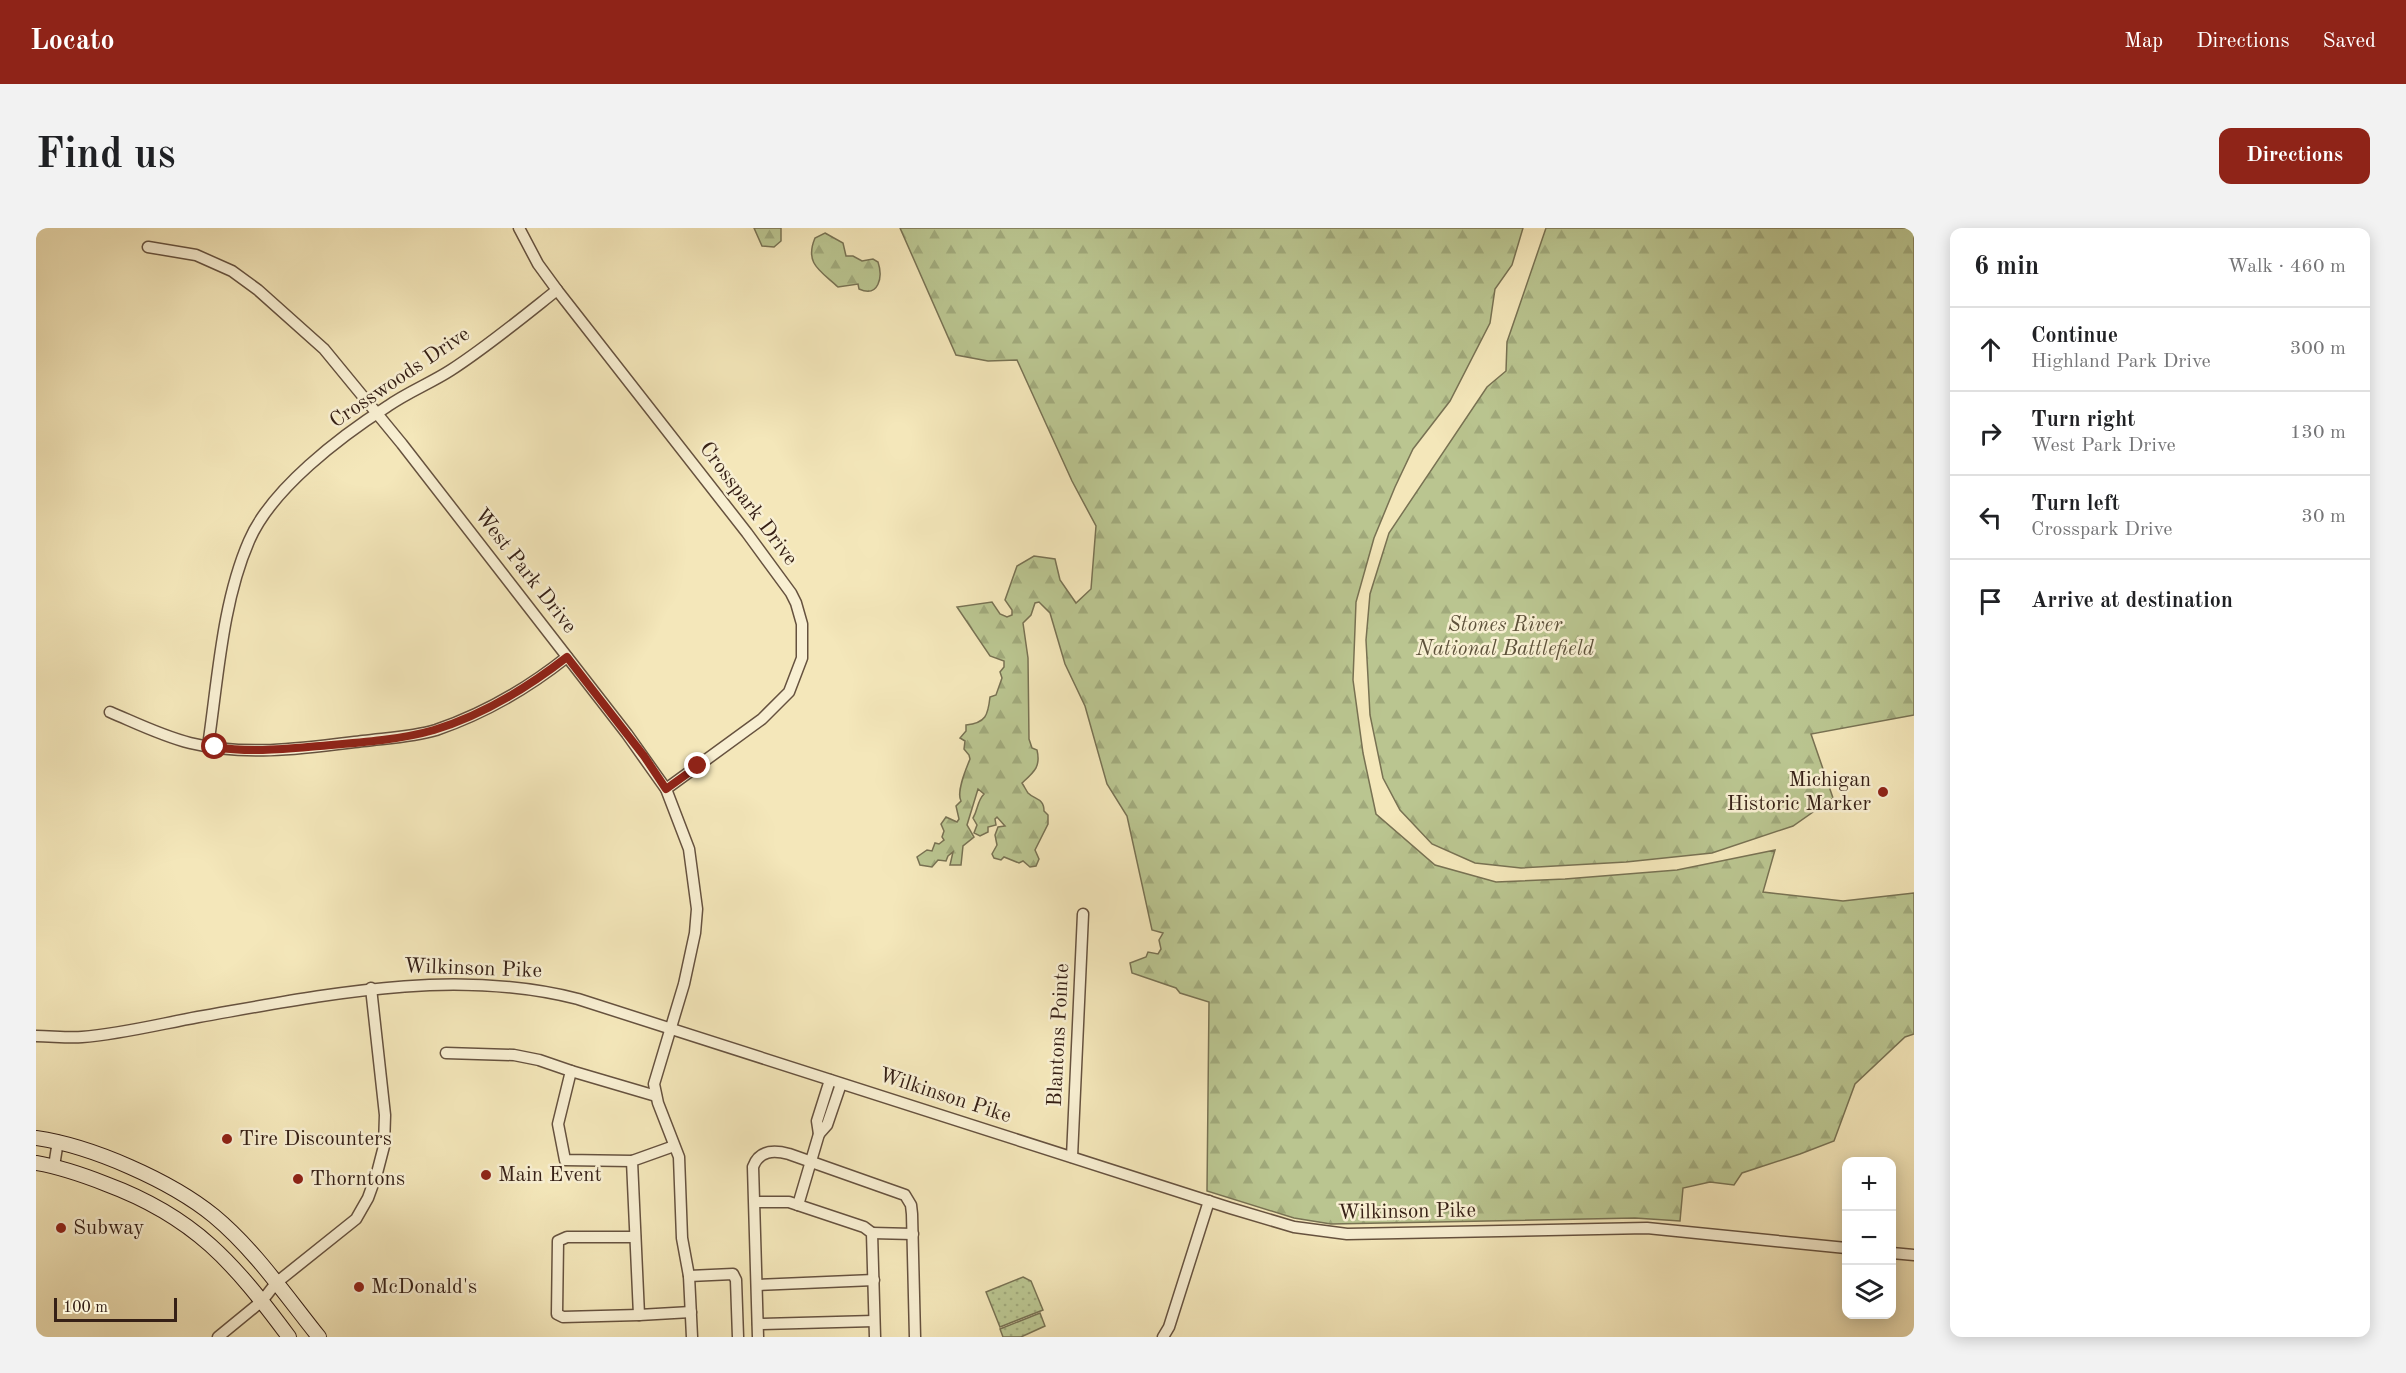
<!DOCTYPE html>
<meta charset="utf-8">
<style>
body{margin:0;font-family:"Old Standard TT",serif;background:#f2f2f2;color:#202124}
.controls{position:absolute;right:18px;bottom:18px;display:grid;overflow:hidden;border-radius:12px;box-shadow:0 3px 15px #0003}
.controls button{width:54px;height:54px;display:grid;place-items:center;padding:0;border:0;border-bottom:2px solid #e0e0e0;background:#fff;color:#202124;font:30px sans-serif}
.scale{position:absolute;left:18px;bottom:15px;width:123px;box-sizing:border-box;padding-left:6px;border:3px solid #362016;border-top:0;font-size:16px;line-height:21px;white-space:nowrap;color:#362016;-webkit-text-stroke:4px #f8efd2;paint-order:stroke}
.stop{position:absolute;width:18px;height:18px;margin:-14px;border:4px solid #8f2418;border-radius:50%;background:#fff}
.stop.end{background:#8f2418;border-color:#fff;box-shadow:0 2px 6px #0008}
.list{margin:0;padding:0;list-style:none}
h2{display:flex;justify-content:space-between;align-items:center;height:78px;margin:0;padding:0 24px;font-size:26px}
h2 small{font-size:20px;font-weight:400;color:#757577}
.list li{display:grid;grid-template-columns:39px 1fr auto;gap:18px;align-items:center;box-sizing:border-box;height:84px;padding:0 24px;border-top:2px solid #e0e0e0}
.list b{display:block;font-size:22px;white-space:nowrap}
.list p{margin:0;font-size:20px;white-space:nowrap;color:#757577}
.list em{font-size:20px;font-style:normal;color:#757577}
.icon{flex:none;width:33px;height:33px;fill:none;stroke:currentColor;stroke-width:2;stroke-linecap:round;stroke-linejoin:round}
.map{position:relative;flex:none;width:1878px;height:1109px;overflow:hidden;border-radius:12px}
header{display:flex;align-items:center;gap:36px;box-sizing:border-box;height:84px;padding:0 30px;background:#8f2418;color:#fff}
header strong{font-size:28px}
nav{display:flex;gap:33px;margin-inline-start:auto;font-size:21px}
.intro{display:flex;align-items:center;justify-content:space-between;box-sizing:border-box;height:144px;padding:0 36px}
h1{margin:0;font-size:42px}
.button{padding:15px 27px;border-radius:12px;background:#8f2418;color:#fff;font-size:21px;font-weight:700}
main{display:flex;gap:36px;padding:0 36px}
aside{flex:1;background:#fff;border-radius:12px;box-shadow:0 3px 15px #0003}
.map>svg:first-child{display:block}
</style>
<header>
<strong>Locato</strong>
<nav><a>Map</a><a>Directions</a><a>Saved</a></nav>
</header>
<div class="intro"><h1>Find us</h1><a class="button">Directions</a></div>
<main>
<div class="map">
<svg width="1878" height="1109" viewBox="0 0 1878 1109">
<defs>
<pattern id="grass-dots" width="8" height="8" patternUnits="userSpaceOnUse" patternTransform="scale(1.5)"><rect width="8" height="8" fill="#bac590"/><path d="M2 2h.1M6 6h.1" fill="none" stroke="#a0a97b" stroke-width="1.8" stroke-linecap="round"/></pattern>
<pattern id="forest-firs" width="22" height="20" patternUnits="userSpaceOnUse" patternTransform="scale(1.5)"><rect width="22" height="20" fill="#bac590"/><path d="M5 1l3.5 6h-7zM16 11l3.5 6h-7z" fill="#a0a97b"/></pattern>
</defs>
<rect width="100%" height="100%" fill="#f4e7ba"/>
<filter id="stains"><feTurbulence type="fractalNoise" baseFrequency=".00333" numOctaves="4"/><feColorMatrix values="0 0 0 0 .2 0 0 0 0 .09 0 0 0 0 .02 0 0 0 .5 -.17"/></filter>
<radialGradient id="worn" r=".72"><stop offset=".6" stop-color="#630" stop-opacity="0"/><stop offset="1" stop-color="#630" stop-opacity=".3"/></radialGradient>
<!-- grass -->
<g fill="url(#grass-dots)" stroke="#787253" stroke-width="1.5">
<polygon points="987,1049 995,1053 1007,1082 964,1099 950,1064"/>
<polygon points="1004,1085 1009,1098 985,1109 967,1109 964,1101"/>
</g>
<!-- forest -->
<g fill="url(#forest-firs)" stroke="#787253" stroke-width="1.5">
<polygon points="718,0 745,0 745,13 738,19 726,18"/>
<path d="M864 0H1487L1476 37 1459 61 1454 95 1414 173 1377 221 1359 259 1338 310 1320 374 1317 452 1327 525 1340 586 1399 637 1460 654 1529 651 1641 642 1739 622 1727 664 1807 673 1878 665V806L1869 809 1819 856 1798 913 1764 926 1706 945 1698 957 1674 954 1647 960 1644 993 1599 990 1295 996 1258 990 1171 963 1173 774 1144 765 1140 760 1096 745 1094 735 1110 729 1112 724 1122 726 1125 721 1123 712 1127 705 1116 702 1091 588 1071 556 1049 478 1029 436 1014 385 1003 374 999 375 995 387 987 395 992 430 993 511 996 520 1001 522C1005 539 998 544 986 555 988 558 990 562 992 565 999 572 1008 570 1008 583L1012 587V596L999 622 1003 631 1000 638 994 639 987 633 983 635 968 629 965 632 958 630 956 626 961 617 959 607 962 599 969 598 961 589 959 591 960 597 952 599V604L944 608 938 605 941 597 937 590C942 582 941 573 948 566L942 561 931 597 938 609 927 618 925 637H914L917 624 912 628 910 633 902 632 896 639 884 637 881 629 891 622 896 623 899 615 903 616 908 612 906 609 908 603 905 596 910 589 921 594 923 591 920 578 925 573C920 564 930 541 934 531L933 527 928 521 929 513 924 510 930 503V497C950 495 952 487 954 469L960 467 966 450 964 444 968 439V433L954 428 921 379 956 374 964 386 971 389 976 387V382L969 372 981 338 998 328 1019 331 1024 352 1040 375 1055 361 1060 298 1036 253 981 132 952 133 920 127Z"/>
<polygon points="1510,0 1878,0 1878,487 1775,506 1797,570 1757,598 1676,625 1590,634 1485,640 1439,635 1396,616 1364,582 1347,550 1334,487 1330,412 1334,366 1353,305 1451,159 1470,143 1471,114"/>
<path d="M789 5 807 15 810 28H817L826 33 837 31 842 34C847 49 843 70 823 61L822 56 802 59C785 43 768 36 779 10Z"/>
</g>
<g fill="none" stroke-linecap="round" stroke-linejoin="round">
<defs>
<g id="minor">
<polyline points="483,0 502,36 521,62 711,305 755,365 760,375 766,396 766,430 753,464 726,491 630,561"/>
<polyline points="112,19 160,27 196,43 222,62 288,121 366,216 591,506 630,561 653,621 661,681 659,705 648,756 618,856 622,875 643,929 646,1010 653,1048 656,1109"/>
<path d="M74 484C100 495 126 508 154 515 211 529 270 520 327 513 351 510 377 509 400 502 447 486 492 460 531 429"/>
<path d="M172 518C182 451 186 375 213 313 235 261 305 208 352 178 372 164 395 155 415 142 452 118 487 89 521 62"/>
<path d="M0 808C15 808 31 810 46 809 85 806 124 796 162 789 288 767 416 739 542 771L1194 980 1258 999 1311 1006 1611 1000 1810 1020"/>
<polyline points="410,825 478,827 503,832 535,843"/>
<polyline points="794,852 781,893 783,906 791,897 805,856"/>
<polyline points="638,918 596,933 603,1087 655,1084"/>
<polyline points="1036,929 1047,686"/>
<polyline points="596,933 529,932 522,896 535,843 620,868"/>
<polyline points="18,938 22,913"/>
<polyline points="719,974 753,974 828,999 836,1005 839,1109"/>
<polyline points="762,977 783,906"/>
<polyline points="836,1005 877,1006"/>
<polyline points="599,1009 531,1009 522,1013 521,1086 527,1089 603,1087"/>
<polyline points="1856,1025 1878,1027"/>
<polyline points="653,1048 697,1046 700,1052 702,1109"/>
<polyline points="721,1057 838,1052"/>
<polyline points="722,1096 838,1093"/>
<polyline points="182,1109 226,1073 240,1055 320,991 332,970 341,945 348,918 349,887 335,760"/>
<path d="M722 1109 717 939C723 922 738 922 753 926L869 967 875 977 876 986 879 1109"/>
<polyline points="1127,1109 1133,1099 1173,973"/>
</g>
<g id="secondary">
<path d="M0 910C56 918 135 953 178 988 219 1022 250 1068 283 1109"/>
<path d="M0 935C24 939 47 947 70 956 159 989 198 1035 253 1109"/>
</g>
</defs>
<!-- minor casing -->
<use href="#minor" stroke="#66523f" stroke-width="13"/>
<!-- secondary casing -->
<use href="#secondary" stroke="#362016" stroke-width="16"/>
<!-- minor -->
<use href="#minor" stroke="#f8efd2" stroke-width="10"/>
<!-- secondary -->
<use href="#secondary" stroke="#f8efd2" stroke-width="14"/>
</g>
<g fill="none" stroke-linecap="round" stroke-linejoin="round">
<!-- route -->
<path stroke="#8f2418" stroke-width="8" d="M179 519C214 525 249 521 284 518 320 515 364 512 398 502 447 487 491 460 531 429L608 528 630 561 662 538"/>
</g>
<!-- markers -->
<g fill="#8f2418" stroke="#f8efd2" stroke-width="2">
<circle cx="1847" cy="564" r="6"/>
<circle cx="191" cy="911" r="6"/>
<circle cx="450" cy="947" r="6"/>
<circle cx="262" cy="951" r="6"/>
<circle cx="25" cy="1000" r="6"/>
<circle cx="323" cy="1059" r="6"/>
</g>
<g text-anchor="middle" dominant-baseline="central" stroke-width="5" stroke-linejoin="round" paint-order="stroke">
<!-- street labels -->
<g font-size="21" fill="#362016" stroke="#f8efd2">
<text transform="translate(364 150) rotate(-34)">Crosswoods Drive</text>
<text transform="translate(712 276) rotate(53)">Crosspark Drive</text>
<text transform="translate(489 343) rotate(52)">West Park Drive</text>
<text transform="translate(437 741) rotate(2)">Wilkinson Pike</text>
<text transform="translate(1023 807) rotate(-87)">Blantons Pointe</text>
<text transform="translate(909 868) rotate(18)">Wilkinson Pike</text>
<text transform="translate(1371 984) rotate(-1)">Wilkinson Pike</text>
</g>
<!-- park labels -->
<g font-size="21" font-style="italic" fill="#5e523b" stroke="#f8efd2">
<text x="1469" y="397">Stones River<tspan x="1469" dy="24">National Battlefield</tspan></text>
</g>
<!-- poi labels -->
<g font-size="21" fill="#362016" stroke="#f8efd2" text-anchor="start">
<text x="1835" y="552" text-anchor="end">Michigan<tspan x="1835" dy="24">Historic Marker</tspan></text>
<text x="203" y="911">Tire Discounters</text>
<text x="462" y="947">Main Event</text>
<text x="274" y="951">Thorntons</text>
<text x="37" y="1000">Subway</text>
<text x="335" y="1059">McDonald's</text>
</g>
</g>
<rect width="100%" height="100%" filter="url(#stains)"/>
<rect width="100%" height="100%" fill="url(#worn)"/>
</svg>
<div class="controls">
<button>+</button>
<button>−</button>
<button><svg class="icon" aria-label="layers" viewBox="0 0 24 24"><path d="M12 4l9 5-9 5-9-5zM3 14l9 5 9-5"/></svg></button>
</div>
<div class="scale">100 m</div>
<div class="stop" style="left:179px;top:519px"></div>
<div class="stop end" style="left:662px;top:538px"></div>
</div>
<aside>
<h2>6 min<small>Walk · 460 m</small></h2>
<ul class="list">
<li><svg class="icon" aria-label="ahead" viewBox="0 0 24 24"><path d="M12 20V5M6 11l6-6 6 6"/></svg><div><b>Continue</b><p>Highland Park Drive</p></div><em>300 m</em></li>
<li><svg class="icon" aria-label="right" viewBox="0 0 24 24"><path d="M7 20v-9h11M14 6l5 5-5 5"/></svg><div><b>Turn right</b><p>West Park Drive</p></div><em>130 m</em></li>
<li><svg class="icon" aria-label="left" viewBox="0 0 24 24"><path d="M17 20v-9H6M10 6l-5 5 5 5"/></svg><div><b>Turn left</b><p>Crosspark Drive</p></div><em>30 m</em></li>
<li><svg class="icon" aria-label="arrive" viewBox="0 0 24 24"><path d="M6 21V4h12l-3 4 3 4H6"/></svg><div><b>Arrive at destination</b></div></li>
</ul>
</aside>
</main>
